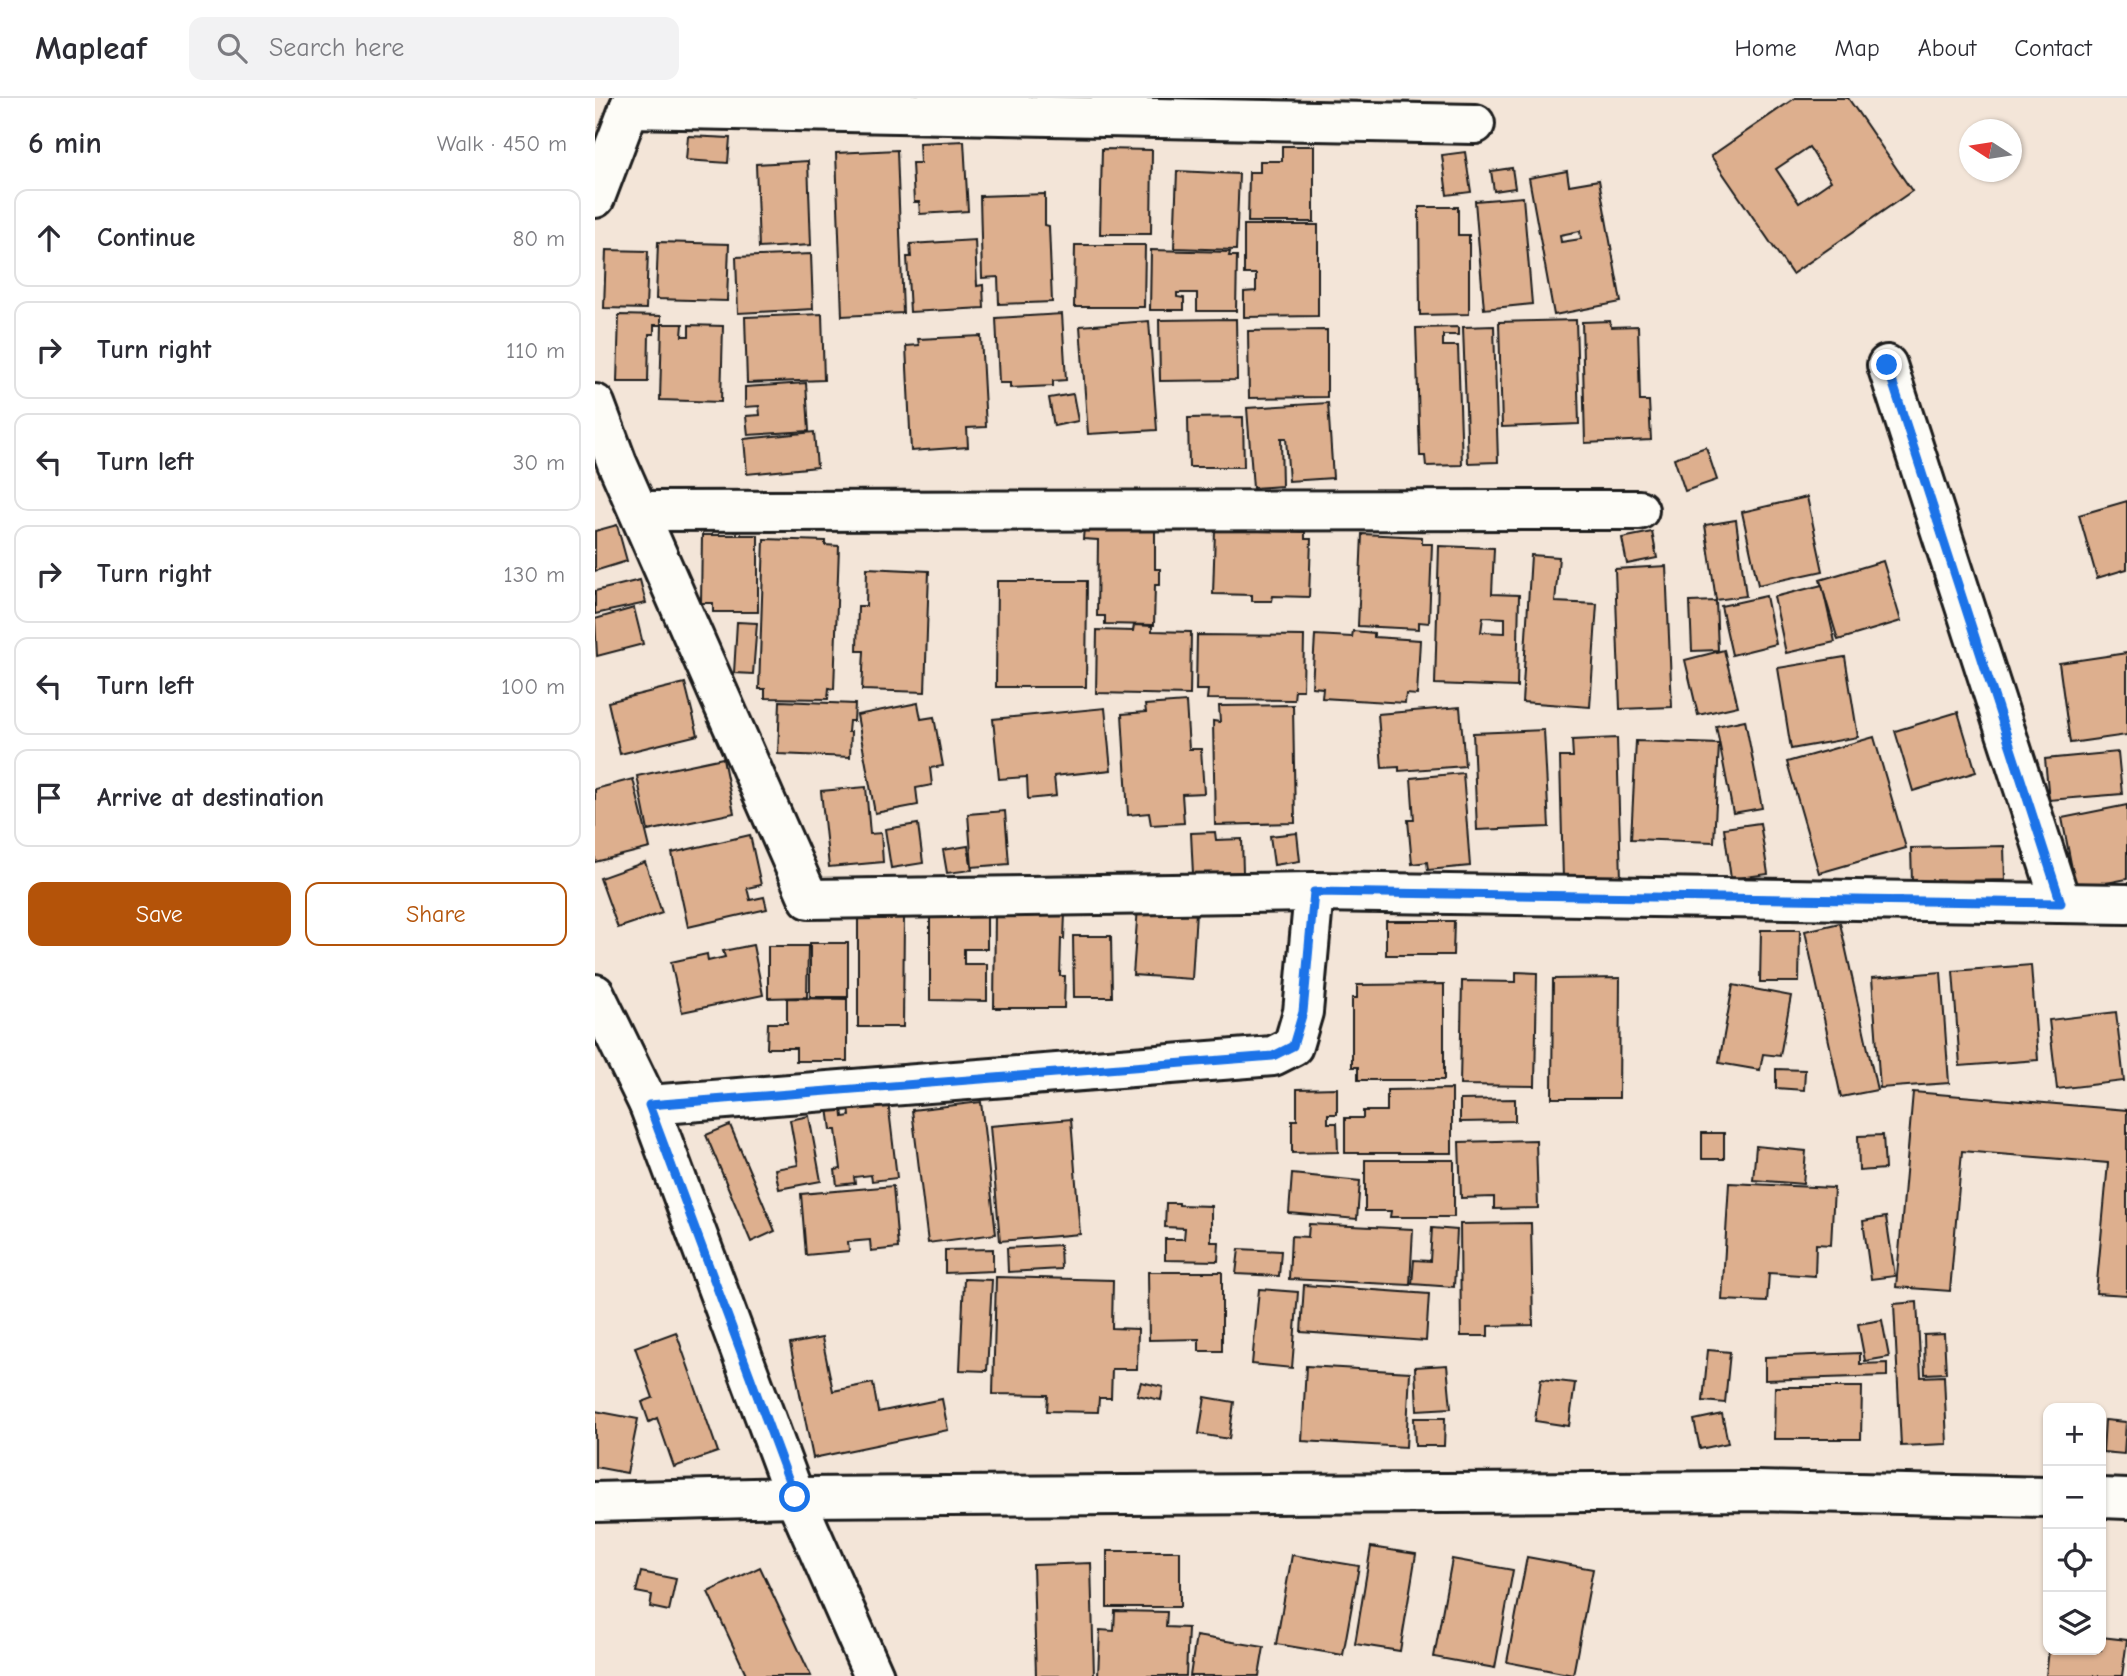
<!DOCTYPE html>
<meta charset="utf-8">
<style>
body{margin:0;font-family:"Comic Neue",sans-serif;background:#f2f2f3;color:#2b2b33}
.controls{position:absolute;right:21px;bottom:21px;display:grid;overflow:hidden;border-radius:14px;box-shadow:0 2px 5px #0004}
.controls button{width:63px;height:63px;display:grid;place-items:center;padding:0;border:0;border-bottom:2px solid #e1e1e2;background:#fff;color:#2b2b33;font:35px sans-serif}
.compass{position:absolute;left:1364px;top:21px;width:63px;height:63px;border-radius:50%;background:#fff;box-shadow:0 2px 5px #0004;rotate:282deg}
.stop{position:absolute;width:21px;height:21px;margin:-16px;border:5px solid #1a73e8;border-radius:50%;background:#fff}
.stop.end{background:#1a73e8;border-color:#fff;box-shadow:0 2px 7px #0008}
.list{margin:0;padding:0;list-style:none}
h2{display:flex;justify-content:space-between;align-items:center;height:91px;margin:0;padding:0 28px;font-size:30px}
h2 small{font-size:23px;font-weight:400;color:#7c7c81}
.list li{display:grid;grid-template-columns:46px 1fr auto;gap:21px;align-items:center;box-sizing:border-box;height:98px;margin:0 14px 14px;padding:0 14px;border:2px solid #e1e1e2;border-radius:14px}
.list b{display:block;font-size:26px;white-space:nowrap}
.list em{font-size:23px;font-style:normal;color:#7c7c81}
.actions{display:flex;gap:14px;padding:21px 28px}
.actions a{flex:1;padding:16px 0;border:2px solid #b45309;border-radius:14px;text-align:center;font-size:24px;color:#b45309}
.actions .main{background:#b45309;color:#fff}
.icon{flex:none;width:38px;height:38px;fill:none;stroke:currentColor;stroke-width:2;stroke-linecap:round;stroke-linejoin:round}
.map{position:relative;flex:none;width:1532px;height:1578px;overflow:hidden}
header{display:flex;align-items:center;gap:42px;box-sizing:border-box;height:98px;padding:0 35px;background:#fff;border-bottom:2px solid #e1e1e2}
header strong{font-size:33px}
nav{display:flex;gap:38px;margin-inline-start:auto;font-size:24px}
.search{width:490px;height:63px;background:#f2f2f3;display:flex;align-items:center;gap:18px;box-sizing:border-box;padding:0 24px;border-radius:14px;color:#7c7c81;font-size:26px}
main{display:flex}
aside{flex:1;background:#fff}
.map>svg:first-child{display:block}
</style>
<header>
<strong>Mapleaf</strong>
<div class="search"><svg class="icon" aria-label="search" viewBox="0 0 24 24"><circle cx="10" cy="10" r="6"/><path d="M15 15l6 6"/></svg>Search here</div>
<nav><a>Home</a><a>Map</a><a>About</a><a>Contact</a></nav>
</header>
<main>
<aside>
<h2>6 min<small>Walk · 450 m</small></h2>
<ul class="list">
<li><svg class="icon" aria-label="ahead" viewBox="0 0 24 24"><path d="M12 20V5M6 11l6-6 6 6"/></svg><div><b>Continue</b></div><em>80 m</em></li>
<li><svg class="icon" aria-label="right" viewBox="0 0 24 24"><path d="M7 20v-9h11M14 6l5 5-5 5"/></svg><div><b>Turn right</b></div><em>110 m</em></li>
<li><svg class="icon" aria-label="left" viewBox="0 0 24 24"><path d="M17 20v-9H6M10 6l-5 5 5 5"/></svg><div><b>Turn left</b></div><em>30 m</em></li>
<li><svg class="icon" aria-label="right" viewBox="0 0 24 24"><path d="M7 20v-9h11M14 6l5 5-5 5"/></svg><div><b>Turn right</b></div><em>130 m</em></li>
<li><svg class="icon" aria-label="left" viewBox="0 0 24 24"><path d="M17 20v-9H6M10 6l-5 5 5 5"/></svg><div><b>Turn left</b></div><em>100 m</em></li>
<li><svg class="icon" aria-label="arrive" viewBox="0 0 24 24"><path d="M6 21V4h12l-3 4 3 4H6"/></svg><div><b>Arrive at destination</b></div></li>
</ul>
<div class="actions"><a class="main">Save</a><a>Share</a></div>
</aside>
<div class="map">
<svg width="1532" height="1578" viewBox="0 0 1532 1578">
<rect width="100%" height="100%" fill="#f3e5d8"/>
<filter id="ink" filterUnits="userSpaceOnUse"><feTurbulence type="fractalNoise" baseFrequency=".0143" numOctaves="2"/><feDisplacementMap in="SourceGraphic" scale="14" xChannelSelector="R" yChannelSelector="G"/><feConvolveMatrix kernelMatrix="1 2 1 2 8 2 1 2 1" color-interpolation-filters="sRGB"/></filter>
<g filter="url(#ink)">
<!-- building -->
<g fill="#ddaf8e" stroke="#1c1c1c" stroke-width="2" fill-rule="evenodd">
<path d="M1200 0H1253L1317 93 1197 176 1116 58ZM1214 49 1236 83 1204 105 1181 71Z"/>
<polygon points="93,38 135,40 133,65 91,62"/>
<polygon points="369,43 373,113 325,116 324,104 319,104 317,65 325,65 324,45"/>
<polygon points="687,48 719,48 719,124 653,124 654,74 665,74 665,63 687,63"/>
<polygon points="507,51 557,52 556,136 505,136"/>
<polygon points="302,52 308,215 247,218 241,55"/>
<polygon points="870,54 876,94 852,97 847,57"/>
<polygon points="213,63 216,147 164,150 161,66"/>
<polygon points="917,70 920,90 899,93 896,73"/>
<polygon points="582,73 644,76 641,152 579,150"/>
<path d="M972 73 974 87 1004 82 1026 204 959 217 934 80ZM985 133 986 141 966 144 965 137Z"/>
<polygon points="450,96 450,127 454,128 457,204 404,206 403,179 387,180 385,98"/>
<polygon points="928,99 937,206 889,211 880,103"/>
<polygon points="824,109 863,109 863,137 874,137 874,216 825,217"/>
<polygon points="649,127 723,127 723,218 649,219 649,194 661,193 661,176 649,176"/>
<polygon points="380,142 382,188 388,187 389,210 315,214 312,159 316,159 315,146"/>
<polygon points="63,144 134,146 132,203 61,201"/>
<polygon points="480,147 550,147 549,209 479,209"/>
<polygon points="11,152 53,153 51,211 9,210"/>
<polygon points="556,152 635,154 634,158 642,158 641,213 602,213 602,195 582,195 582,199 589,200 589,212 555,212"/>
<polygon points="216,156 218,211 143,215 141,159"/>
<polygon points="227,216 229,282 152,285 150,219"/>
<polygon points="467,216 471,282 458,283 458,288 415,290 415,285 404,285 401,220"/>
<polygon points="24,217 66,218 66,227 59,227 59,236 54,236 53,284 22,284"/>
<polygon points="641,221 642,282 565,283 564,222"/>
<polygon points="981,222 984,326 907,329 904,224"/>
<polygon points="554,223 562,332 493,336 485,228"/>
<polygon points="1015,223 1016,229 1043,228 1045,303 1054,303 1056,342 990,345 987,224"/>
<polygon points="67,226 88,226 87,238 94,238 94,227 128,228 126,304 65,302"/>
<polygon points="899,228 903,364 873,365 868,229"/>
<polygon points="863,229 863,237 848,237 848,248 863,248 867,367 831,368 830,358 825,358 821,230"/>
<polygon points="732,232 732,299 654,300 653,233"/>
<polygon points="386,238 391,329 372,330 373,349 316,353 311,248 324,247 323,241"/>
<polygon points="211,285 214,333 153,337 151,318 165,317 164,308 150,309 150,289"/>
<polygon points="478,296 483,323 459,328 454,300"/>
<polygon points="733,305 738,380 694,383 691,340 686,340 687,388 658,390 652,310"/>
<polygon points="648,319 649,369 594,369 593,320"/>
<polygon points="219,334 222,369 152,376 149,341"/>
<polygon points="1111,349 1122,382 1090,393 1079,360"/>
<polygon points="1212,399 1228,473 1163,487 1147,414"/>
<polygon points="1532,403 1532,471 1502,480 1484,417"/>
<polygon points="1141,422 1151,498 1121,502 1110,427"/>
<polygon points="22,427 32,463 0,473 0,433"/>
<polygon points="489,429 560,430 560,471 565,471 565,487 560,487 559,527 510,526 510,518 502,518 503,442 488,441"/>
<polygon points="620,432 710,434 710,441 716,441 714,499 678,498 677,503 657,503 657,497 618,496"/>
<polygon points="1057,434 1062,460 1032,466 1027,440"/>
<polygon points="767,436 827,439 827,446 837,446 834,525 824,524 824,531 763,528"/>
<polygon points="107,437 163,437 163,514 118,514 118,505 106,505"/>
<polygon points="169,441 230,443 230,447 244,448 239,591 234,590 233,601 170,600 170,591 164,591"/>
<path d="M844 448 899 450 897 496 924 497 922 589 840 586ZM888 519 910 520V535L886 534Z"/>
<polygon points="936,457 964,459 960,504 1002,506 995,609 927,604"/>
<polygon points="1288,463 1306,523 1243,542 1225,482"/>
<polygon points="1071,468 1077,609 1025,611 1020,471"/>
<polygon points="272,470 334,473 330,594 267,592 269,553 262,553 263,508 271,508"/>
<polygon points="45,482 51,505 0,516 0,493"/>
<polygon points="402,483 492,483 491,589 401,589"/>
<polygon points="1227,487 1240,544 1191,555 1179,499"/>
<polygon points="1171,498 1181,546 1137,557 1126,508"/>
<polygon points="1121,503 1123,552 1097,553 1095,504"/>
<polygon points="39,510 48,546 2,558 0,521"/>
<polygon points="142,524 162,525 158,576 139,575"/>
<polygon points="539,527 557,528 557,533 596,534 595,597 501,595 502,532 538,533"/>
<polygon points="758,533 779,535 779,539 825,542 822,597 811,596 810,605 727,600 728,590 717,589 720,537 757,539"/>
<polygon points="602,537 709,538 708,592 700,592 699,602 612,601 613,592 601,592"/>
<polygon points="1129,552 1143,608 1103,617 1090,562"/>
<polygon points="1532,555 1532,637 1475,645 1464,565"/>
<polygon points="1250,559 1263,639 1196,651 1183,570"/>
<polygon points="90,585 103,637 25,656 13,604"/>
<polygon points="185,603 260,606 259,623 254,623 253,634 256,634 255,659 183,656"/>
<polygon points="591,604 594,651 606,651 609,695 587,696 589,725 556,727 554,715 533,717 527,616 551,614 550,607"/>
<polygon points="323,605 326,621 339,619 348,668 335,670 337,687 321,690 323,707 280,715 262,617"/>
<polygon points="698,607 700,725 620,727 618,623 625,624 624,608"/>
<polygon points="865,609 870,668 804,673 804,669 787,670 783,616"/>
<polygon points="510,610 516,672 459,678 461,698 433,701 432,679 404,681 398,621"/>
<polygon points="1363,614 1381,674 1318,693 1300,633"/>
<polygon points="1150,622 1167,710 1138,715 1121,628"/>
<polygon points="949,632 954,729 882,732 878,635"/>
<polygon points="1279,639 1311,750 1224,775 1192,664"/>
<polygon points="1022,640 1026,781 968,782 965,659 978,659 977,642"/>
<polygon points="1041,643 1124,646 1119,744 1036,741"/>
<polygon points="1523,654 1527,696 1454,702 1450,661"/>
<polygon points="128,660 139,715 53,733 42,678"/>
<polygon points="868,675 875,768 833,772 832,764 817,766 813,722 819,722 816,680"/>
<polygon points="38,681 55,750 0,764 0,691"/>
<polygon points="271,689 275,736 286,735 288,764 234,769 226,693"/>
<polygon points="1532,707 1532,781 1481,791 1467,720"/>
<polygon points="410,713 414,766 377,769 373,716"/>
<polygon points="1165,725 1173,776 1136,781 1129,730"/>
<polygon points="323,726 328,765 296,770 290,731"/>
<polygon points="620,734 621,742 647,741 648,774 598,776 596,735"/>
<polygon points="702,735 705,763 679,767 675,738"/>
<polygon points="155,737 166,787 152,790 155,802 169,799 172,811 93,829 77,755"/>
<polygon points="373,748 377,772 352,775 348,752"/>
<polygon points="1409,748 1410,782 1317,784 1316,750"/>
<polygon points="50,764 67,815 23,830 5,780"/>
<polygon points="543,809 601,813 597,881 538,877"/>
<polygon points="400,815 470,815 469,841 466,841 465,878 470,878 469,910 399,910"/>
<polygon points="263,818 309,819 308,929 263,929"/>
<polygon points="335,818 392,819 392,851 369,851 369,866 392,866 392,903 335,902"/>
<polygon points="791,823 859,823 858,857 791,857"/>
<polygon points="1245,825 1282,992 1246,999 1210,833"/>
<polygon points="1166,832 1205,832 1204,884 1165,884"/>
<polygon points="478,838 516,838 517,899 479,899"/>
<rect x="215" y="845" width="38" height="54"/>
<polygon points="158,847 168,897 87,914 76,864 112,856 113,863 130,859 128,853"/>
<polygon points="173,848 213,848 212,899 173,900"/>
<polygon points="1436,867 1443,962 1365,968 1358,873"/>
<polygon points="921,874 942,875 940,988 865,987 867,883 921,884"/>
<polygon points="1346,874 1354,985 1285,990 1277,880"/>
<polygon points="1025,880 1024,1000 957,1000 958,881"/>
<polygon points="849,886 849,982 763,982 763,969 757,969 757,900 762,900 762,887"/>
<polygon points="1138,887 1196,898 1185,958 1168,956 1165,972 1124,965"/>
<polygon points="192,900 252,901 252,963 201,963 201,950 172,950 173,925 192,925"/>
<polygon points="1521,914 1529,983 1462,991 1454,922"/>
<polygon points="1181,971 1210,972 1209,992 1181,990"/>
<polygon points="742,990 742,1016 733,1016 733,1025 742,1025 743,1054 697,1055 697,1022 702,1022 702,991"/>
<polygon points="857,991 857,1055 750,1055 750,1020 768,1020 768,1013 792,1013 792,992"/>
<polygon points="1318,994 1532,1012 1532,1197 1501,1195 1513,1065 1367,1053 1355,1193 1301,1189"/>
<polygon points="920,1001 920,1023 865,1024 865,1002"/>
<polygon points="293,1003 302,1080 277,1083 276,1077 259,1079 260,1085 242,1087 240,1072 246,1071 241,1032 236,1032 233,1010 247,1009 248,1019 255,1018 254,1008"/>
<polygon points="386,1004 401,1136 333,1145 317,1012"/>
<polygon points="214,1018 226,1083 184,1091 180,1071 203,1067 195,1022"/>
<polygon points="476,1021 485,1136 405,1143 395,1028"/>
<polygon points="135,1027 180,1133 156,1144 111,1037"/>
<rect x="1107" y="1035" width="22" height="26"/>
<polygon points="1288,1037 1290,1071 1264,1073 1263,1038"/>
<polygon points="941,1042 943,1110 899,1111 899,1099 866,1100 864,1044"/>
<polygon points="1161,1048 1211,1053 1208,1086 1158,1082"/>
<polygon points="770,1062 859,1062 859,1119 795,1119 796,1113 770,1113"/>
<polygon points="697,1076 765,1083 762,1121 694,1115"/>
<polygon points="1134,1085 1239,1090 1236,1147 1221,1146 1220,1178 1174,1175 1172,1204 1127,1202"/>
<polygon points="298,1088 303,1150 276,1153 275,1142 253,1144 254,1153 211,1157 206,1096"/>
<polygon points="571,1105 584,1105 584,1107 616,1108 616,1144 624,1144 623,1163 570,1162 570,1141 589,1141 590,1130 570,1129"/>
<polygon points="1291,1119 1300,1178 1276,1181 1268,1123"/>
<polygon points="936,1125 938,1227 893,1228 893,1238 866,1238 865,1126"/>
<polygon points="714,1126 818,1131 815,1187 694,1181 696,1138 713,1139"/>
<polygon points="837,1130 862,1132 859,1189 817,1186 819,1162 835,1163"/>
<polygon points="465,1147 466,1171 413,1174 412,1150"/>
<polygon points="398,1151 398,1173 350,1175 350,1152"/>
<polygon points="644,1151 686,1153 684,1178 641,1176"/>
<polygon points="553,1174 627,1174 627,1253 604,1253 604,1241 554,1242"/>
<polygon points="401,1179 518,1182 517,1230 543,1231 542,1271 517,1271 516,1300 504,1300 503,1314 452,1313 453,1297 398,1296"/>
<polygon points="369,1181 397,1182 392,1273 365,1272"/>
<polygon points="709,1187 834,1196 831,1243 706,1234"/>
<polygon points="664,1191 703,1194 697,1270 657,1266"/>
<polygon points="1322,1204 1326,1279 1349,1278 1352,1346 1306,1348 1299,1206"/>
<polygon points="1287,1222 1294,1259 1270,1263 1263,1226"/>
<polygon points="81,1234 123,1354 79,1369 62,1320 54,1324 47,1304 58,1300 40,1249"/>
<polygon points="1349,1236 1351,1275 1330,1276 1329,1237"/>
<polygon points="227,1240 238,1293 278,1285 283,1314 347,1301 353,1332 218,1360 195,1246"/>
<polygon points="1113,1252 1135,1254 1130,1305 1108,1303"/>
<polygon points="1265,1255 1265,1266 1292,1265 1292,1278 1170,1282 1170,1259"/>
<polygon points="852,1267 856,1310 822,1312 820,1269"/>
<polygon points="711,1268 815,1274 811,1349 707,1343"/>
<polygon points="946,1281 980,1285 974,1328 940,1323"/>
<polygon points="546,1284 568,1289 566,1302 542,1297"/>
<polygon points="1180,1289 1267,1289 1266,1341 1179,1341"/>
<polygon points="610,1299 639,1304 634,1341 604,1336"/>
<polygon points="0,1313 43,1321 32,1375 0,1369"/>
<polygon points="1127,1316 1133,1345 1105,1351 1099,1322"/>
<polygon points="819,1320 850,1320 849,1348 820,1348"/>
<polygon points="1510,1322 1531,1324 1529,1356 1508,1354"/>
<polygon points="776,1449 821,1456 805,1553 760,1546"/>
<rect x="512" y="1453" width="73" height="56"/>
<polygon points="697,1457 764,1468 748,1557 681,1546"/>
<polygon points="932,1459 998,1471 978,1577 912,1564"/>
<polygon points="857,1461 918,1472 900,1570 839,1559"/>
<polygon points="496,1465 499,1578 441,1578 438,1467"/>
<polygon points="165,1469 216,1578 152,1578 113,1494"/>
<polygon points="46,1474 81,1481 74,1513 55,1509 57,1497 41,1494"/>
<polygon points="520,1513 572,1514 571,1529 593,1530 591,1578 503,1578 505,1532 519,1533"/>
<polygon points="601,1538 669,1549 664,1578 595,1578"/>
<polygon points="1506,1539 1532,1542 1527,1578 1451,1578 1454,1552 1506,1552"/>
</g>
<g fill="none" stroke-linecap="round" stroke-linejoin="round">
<defs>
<g id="street">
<polyline points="34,10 880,26"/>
<polyline points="0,100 38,0"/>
<polyline points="1292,267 1466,805"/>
<polyline points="0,306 22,365 214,801 719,794 1532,806"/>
<polyline points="44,413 1044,412"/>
<polyline points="0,896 54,1007 200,1399 279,1578"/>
<polyline points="54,1007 678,958 698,948 708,914 719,794"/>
<polyline points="1506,1400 1532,1401"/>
<polyline points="0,1404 200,1399 1159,1393 1453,1399"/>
</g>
</defs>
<!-- street casing -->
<use href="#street" stroke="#1c1c1c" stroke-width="44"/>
<!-- street -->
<use href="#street" stroke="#fdfcf7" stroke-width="38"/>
</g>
</g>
<g fill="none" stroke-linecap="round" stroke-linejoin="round" filter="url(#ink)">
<!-- route -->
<polyline stroke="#1a73e8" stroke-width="9" points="200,1399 54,1007 678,958 698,948 708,914 719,794 1466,805 1292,267"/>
</g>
</svg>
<div class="controls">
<button>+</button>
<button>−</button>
<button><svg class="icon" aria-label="locate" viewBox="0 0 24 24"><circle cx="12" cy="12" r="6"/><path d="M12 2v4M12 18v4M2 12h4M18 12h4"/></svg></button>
<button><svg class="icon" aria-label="layers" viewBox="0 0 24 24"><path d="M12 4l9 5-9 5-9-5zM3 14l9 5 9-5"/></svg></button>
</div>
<svg class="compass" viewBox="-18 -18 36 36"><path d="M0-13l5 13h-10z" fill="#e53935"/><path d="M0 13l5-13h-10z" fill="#7c7c81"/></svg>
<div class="stop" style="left:200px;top:1399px"></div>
<div class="stop end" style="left:1292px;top:267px"></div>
</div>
</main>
